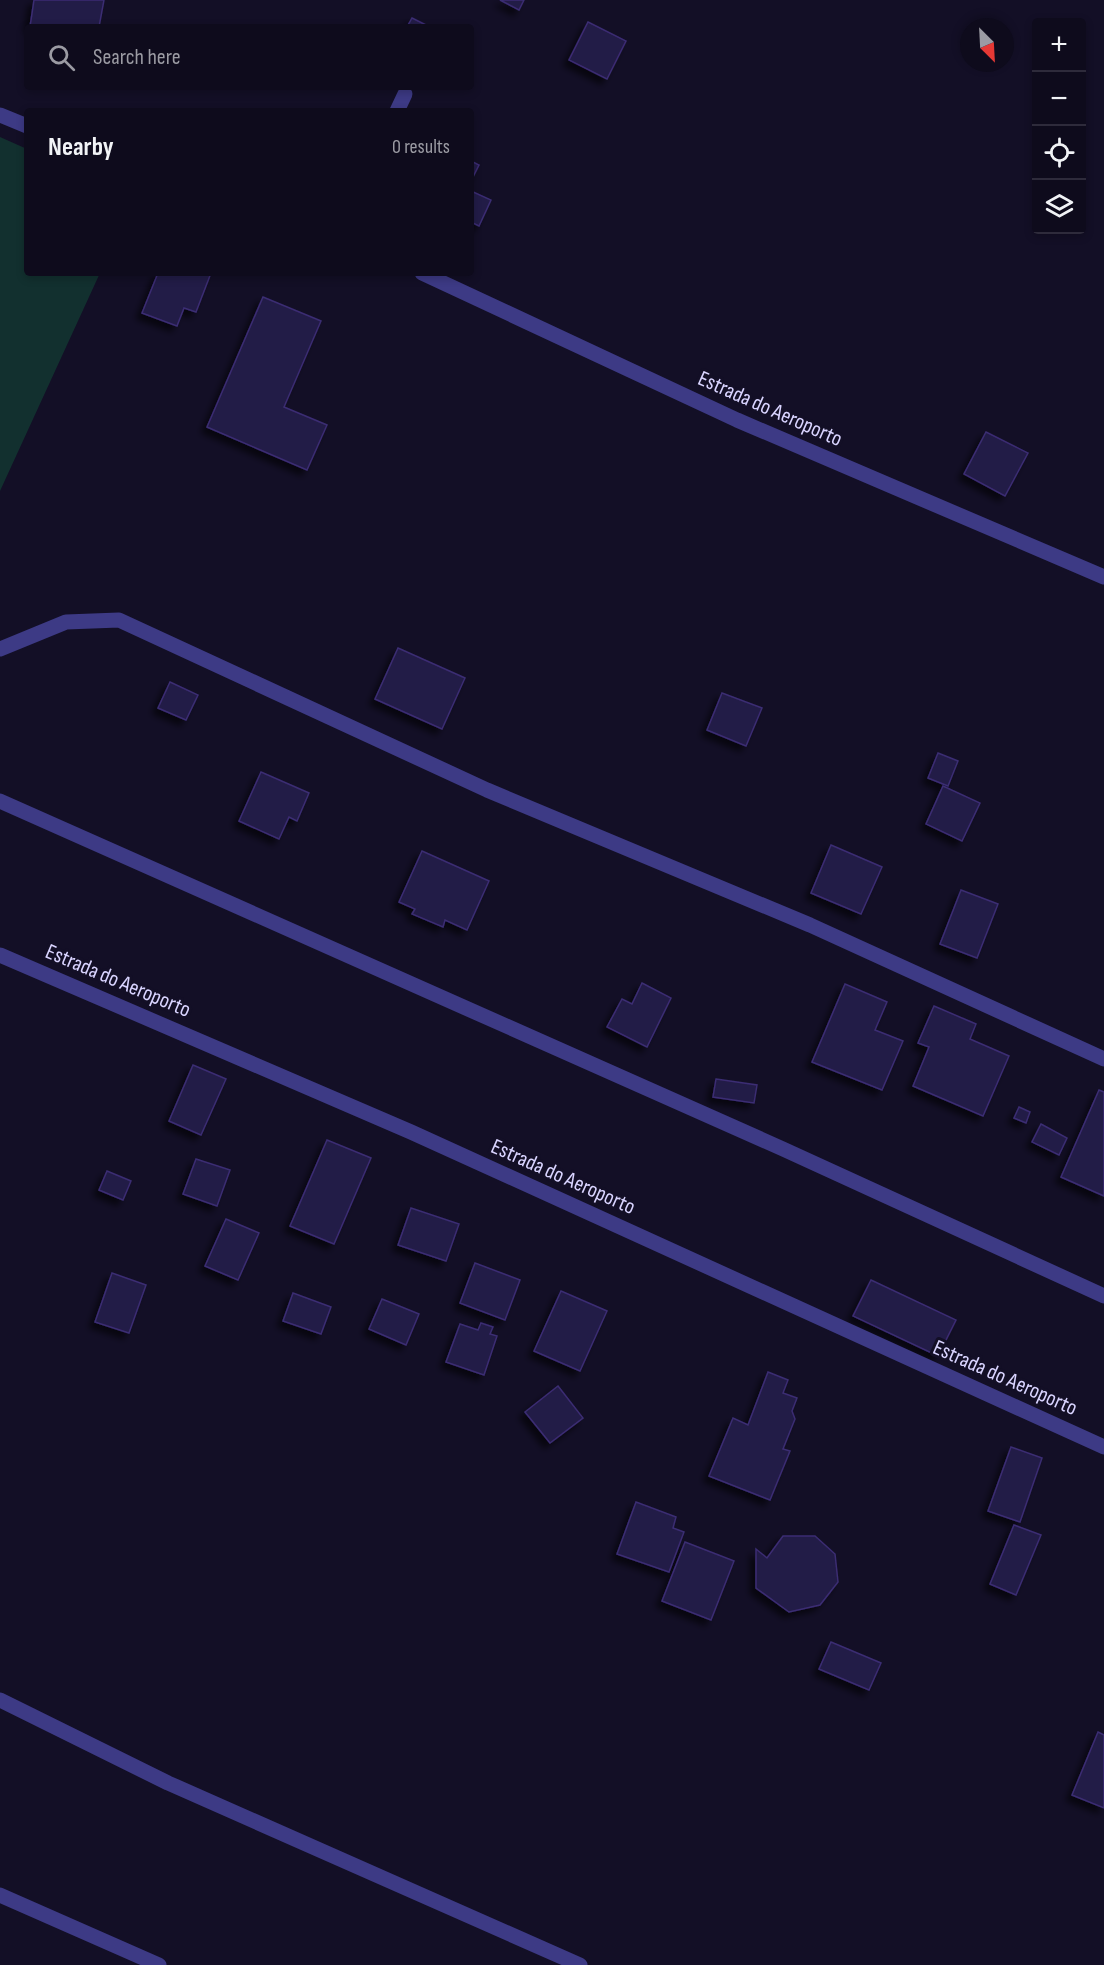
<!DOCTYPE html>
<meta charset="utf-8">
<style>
body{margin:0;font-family:"Sofia Sans Condensed",sans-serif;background:#171425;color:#f1f3f6}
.controls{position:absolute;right:18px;top:18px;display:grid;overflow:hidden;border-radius:6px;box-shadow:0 3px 9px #0003}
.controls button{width:54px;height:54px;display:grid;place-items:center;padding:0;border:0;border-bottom:2px solid #2e2b3b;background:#0e0b1c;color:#f1f3f6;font:30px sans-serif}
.compass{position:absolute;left:960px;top:18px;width:54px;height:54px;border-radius:50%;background:#0e0b1c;box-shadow:0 3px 9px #0003;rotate:156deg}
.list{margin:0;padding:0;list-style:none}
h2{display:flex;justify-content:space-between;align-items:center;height:78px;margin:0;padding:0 24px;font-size:26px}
h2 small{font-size:20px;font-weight:400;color:#9b9ba3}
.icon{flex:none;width:33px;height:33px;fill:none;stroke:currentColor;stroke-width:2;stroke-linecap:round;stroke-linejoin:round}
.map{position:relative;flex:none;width:1104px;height:1965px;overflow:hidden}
.search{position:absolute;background:#0e0b1c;box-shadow:0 3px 9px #0003;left:24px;top:24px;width:450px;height:66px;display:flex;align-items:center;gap:15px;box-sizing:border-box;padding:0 21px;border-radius:6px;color:#9b9ba3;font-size:22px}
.panel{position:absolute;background:#0e0b1c;box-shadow:0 3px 9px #0003;left:24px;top:108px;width:450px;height:168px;border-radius:6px}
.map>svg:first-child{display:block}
</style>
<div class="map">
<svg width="1104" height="1965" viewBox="0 0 1104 1965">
<defs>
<filter id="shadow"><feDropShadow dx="-5.5" dy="5.5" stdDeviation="3" flood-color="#0009"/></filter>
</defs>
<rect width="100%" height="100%" fill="#130f26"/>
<!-- green -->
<polygon fill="#12302f" points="0,137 27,149 27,273 100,273 0,491"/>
<!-- building -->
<g fill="#241b47" stroke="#3b2d73" stroke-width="1.5" filter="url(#shadow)">
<polygon points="34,0 104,0 99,27 30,27"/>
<polygon points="500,0 524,0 519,10"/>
<polygon points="412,18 430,27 407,27"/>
<polygon points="588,22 626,41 607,79 569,60"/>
<polygon points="471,161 479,165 471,181"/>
<polygon points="471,191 491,200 479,226 471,222"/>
<polygon points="158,273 211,273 196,312 184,308 177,326 142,313"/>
<polygon points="263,297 321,321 284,407 327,425 307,470 207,427"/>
<polygon points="986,432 1028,453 1005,496 964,474"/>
<polygon points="398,648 465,678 442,729 375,699"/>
<polygon points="170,682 198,695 186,720 158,708"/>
<polygon points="722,693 762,708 746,746 707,730"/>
<polygon points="938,753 958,761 948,786 928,778"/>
<polygon points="261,772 309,793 297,821 289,817 279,839 239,821"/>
<polygon points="943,786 980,803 962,841 926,824"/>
<polygon points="831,845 882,867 861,914 811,893"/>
<polygon points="422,851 489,881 467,930 445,920 443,927 412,914 415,909 399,902"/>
<polygon points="961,890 998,904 977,958 940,944"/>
<polygon points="642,983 671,998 647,1047 607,1027 622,999 632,1004"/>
<polygon points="845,984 887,1002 875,1030 903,1041 882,1090 812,1062"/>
<polygon points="934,1006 976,1024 970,1039 1009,1056 983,1116 913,1086 929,1047 918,1043"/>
<polygon points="193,1065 226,1079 201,1135 169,1121"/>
<polygon points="716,1079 757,1085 754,1103 713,1097"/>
<polygon points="1099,1090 1104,1092 1104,1196 1061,1177"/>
<polygon points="1019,1107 1030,1112 1026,1123 1014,1118"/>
<polygon points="1041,1124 1067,1138 1059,1155 1032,1142"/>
<polygon points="327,1140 371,1158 334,1244 290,1226"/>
<polygon points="196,1159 230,1170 217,1206 183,1194"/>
<polygon points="107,1171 131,1181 123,1200 99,1190"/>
<polygon points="411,1208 459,1224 446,1261 398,1245"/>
<polygon points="226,1219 259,1233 238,1280 205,1266"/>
<polygon points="475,1263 520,1280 505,1320 460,1303"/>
<polygon points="112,1273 146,1285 129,1333 95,1322"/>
<polygon points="871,1280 956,1320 938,1356 853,1316"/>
<polygon points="561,1291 607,1311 580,1371 534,1351"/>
<polygon points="293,1293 331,1307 321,1334 283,1321"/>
<polygon points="382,1299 419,1314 406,1345 369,1329"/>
<polygon points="481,1323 493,1327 490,1334 497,1336 484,1375 446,1362 460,1324 478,1330"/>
<polygon points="768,1372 788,1380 783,1393 797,1398 792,1411 795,1419 783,1449 790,1451 770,1500 709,1476 733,1418 748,1425"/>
<polygon points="558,1386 583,1418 550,1443 525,1412"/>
<polygon points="1011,1447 1042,1458 1020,1522 988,1511"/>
<polygon points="636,1502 676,1517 673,1528 684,1532 669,1572 617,1554"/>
<polygon points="1014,1525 1041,1535 1016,1595 990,1584"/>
<polygon points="783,1536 815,1536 835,1554 838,1582 820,1605 789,1612 756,1588 756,1549 767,1558"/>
<polygon points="685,1542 734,1561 711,1620 662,1601"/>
<polygon points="831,1642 881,1663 869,1690 819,1669"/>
<polygon points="1098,1732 1104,1735 1104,1808 1072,1795"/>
</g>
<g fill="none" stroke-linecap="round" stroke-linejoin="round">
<!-- minor -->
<g stroke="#3d3a85" stroke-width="15">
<polyline points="397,111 405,94"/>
<polyline points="0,115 27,126"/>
<polyline points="422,273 737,420 1104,577"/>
<polyline points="0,649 66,622 119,620 487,790 810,925 1104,1059"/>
<polyline points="0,801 783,1149 1104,1296"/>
<polyline points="0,955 411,1132 1104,1447"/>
<polyline points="0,1700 168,1783 580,1965"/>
<polyline points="0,1895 159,1965"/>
</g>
</g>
<g text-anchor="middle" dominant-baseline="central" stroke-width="6" stroke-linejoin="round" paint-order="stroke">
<!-- street labels -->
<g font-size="22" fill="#d9d4ff" stroke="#130f26">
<text transform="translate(770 409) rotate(24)">Estrada do Aeroporto</text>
<text transform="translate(118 981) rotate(23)">Estrada do Aeroporto</text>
<text transform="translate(563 1177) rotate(24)">Estrada do Aeroporto</text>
<text transform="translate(1005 1378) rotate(24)">Estrada do Aeroporto</text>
</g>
</g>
</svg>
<div class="controls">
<button>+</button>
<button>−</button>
<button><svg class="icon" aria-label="locate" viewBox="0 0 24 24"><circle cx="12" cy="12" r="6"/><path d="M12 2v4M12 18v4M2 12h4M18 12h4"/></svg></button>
<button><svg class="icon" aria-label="layers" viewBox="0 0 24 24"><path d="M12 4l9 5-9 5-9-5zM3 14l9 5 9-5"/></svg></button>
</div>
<svg class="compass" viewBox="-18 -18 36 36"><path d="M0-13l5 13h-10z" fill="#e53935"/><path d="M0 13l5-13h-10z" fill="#9b9ba3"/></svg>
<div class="search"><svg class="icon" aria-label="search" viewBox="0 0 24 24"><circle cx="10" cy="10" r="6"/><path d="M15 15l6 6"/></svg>Search here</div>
<section class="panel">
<h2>Nearby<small>0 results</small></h2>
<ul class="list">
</ul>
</section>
</div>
